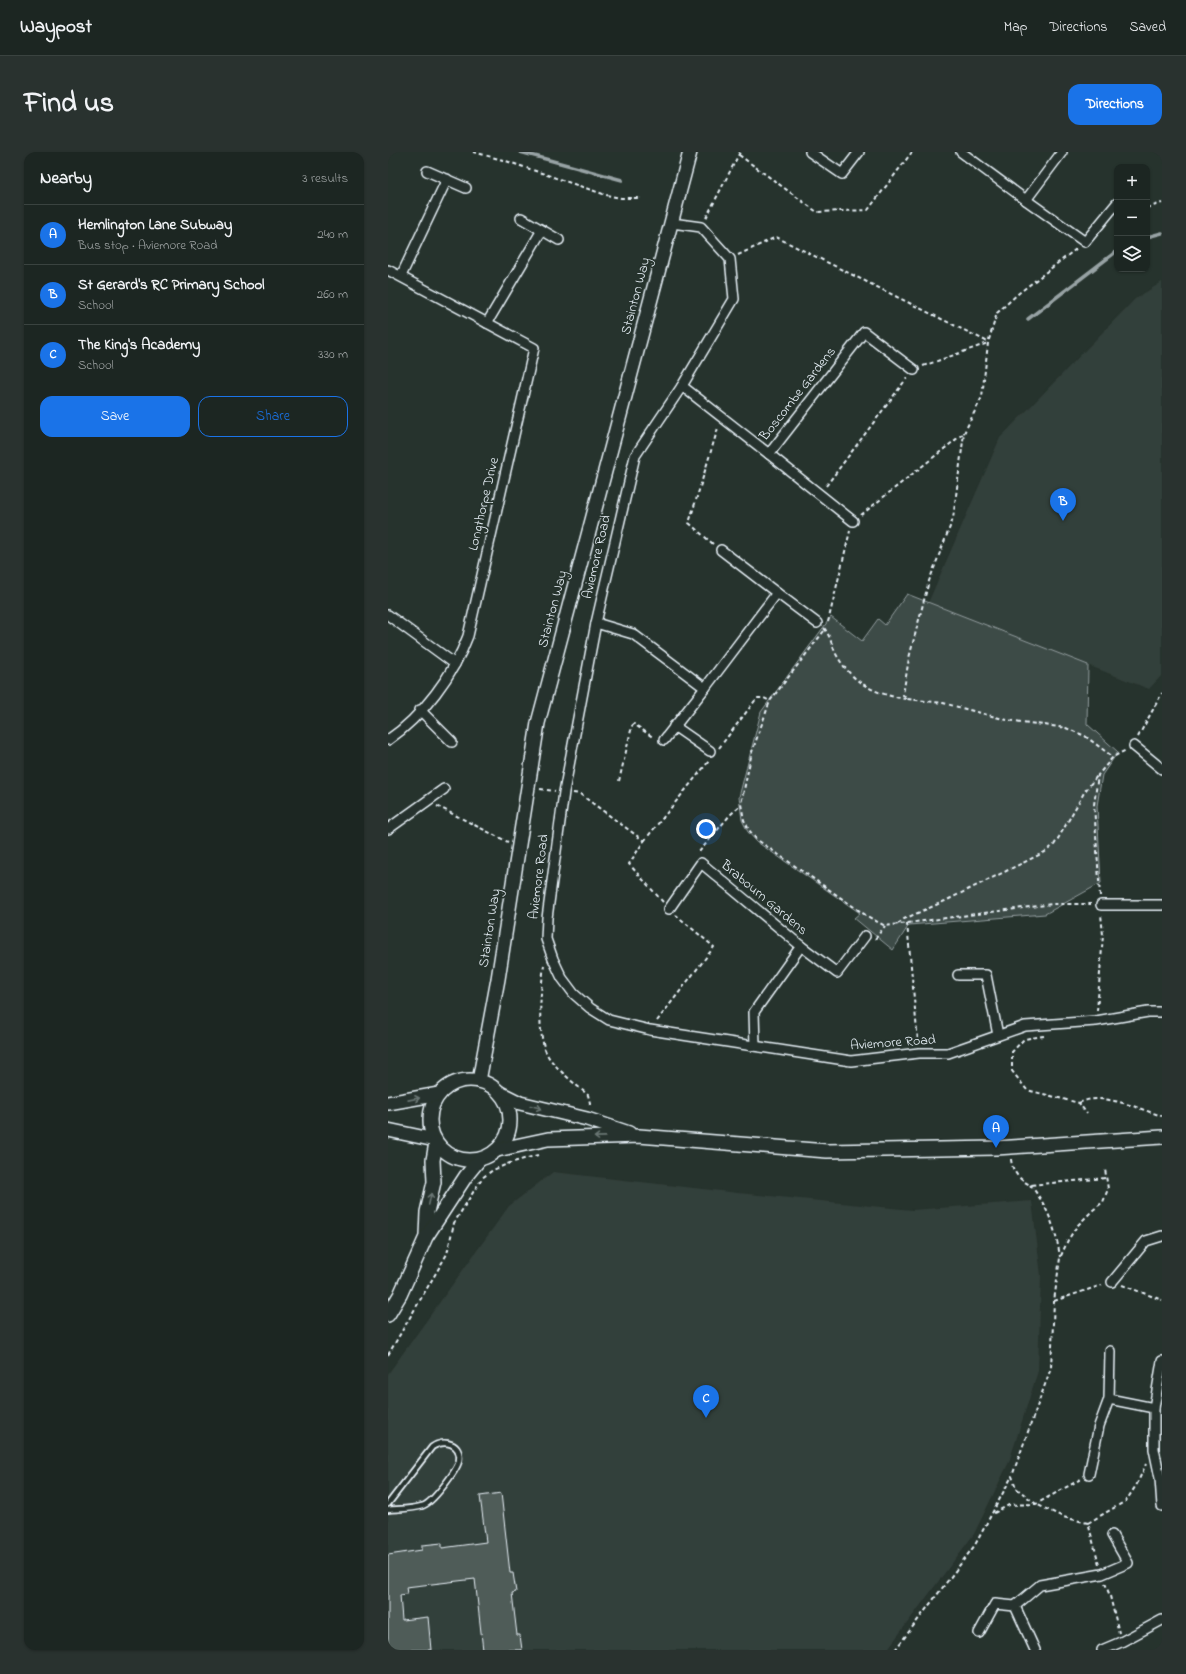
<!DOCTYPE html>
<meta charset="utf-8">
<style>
body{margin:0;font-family:"Indie Flower",sans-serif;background:#29322f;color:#f1f3f6}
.controls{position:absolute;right:12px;top:12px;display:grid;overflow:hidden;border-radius:8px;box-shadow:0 1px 3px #0004}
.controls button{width:36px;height:36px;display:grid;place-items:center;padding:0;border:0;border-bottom:1px solid #3a4340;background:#1c2622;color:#f1f3f6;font:20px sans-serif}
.you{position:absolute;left:318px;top:677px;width:14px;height:14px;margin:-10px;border:3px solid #fff;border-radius:50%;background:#1a73e8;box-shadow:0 0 0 6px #1a73e833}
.badge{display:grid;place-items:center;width:26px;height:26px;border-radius:50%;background:#1a73e8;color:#fff;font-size:13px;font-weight:700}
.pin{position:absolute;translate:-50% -33px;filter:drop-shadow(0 1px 2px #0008)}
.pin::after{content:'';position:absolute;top:21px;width:14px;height:12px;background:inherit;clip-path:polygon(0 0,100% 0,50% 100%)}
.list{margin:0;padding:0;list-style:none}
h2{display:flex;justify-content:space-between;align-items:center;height:52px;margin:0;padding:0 16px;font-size:17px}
h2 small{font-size:13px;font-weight:400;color:#a0a5a5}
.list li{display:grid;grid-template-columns:26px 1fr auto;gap:12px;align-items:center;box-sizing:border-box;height:60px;padding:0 16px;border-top:1px solid #3a4340}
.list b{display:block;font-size:15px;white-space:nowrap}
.list p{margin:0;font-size:13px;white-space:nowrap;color:#a0a5a5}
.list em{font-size:13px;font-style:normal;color:#a0a5a5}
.actions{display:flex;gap:8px;padding:12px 16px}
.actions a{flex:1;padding:9px 0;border:1px solid #1a73e8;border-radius:12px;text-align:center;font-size:14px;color:#1a73e8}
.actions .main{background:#1a73e8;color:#fff}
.icon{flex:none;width:22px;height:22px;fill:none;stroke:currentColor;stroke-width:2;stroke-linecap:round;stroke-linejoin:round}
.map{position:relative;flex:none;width:774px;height:1498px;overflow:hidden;border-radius:12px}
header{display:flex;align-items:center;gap:24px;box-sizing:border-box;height:56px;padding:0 20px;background:#1c2622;border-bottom:1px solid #3a4340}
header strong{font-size:19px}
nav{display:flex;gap:22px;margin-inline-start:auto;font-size:14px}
.intro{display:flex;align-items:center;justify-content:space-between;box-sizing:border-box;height:96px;padding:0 24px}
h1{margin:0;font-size:28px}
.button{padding:10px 18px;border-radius:12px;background:#1a73e8;color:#fff;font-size:14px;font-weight:700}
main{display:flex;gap:24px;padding:0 24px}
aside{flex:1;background:#1c2622;border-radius:12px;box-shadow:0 1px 3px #0004}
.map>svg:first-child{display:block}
</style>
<header>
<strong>Waypost</strong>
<nav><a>Map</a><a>Directions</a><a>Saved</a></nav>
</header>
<div class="intro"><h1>Find us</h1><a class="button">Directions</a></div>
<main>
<aside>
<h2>Nearby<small>3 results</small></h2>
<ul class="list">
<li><span class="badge">A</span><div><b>Hemlington Lane Subway</b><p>Bus stop · Aviemore Road</p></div><em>240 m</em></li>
<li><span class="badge">B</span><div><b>St Gerard's RC Primary School</b><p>School</p></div><em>260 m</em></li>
<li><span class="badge">C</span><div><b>The King's Academy</b><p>School</p></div><em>330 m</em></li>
</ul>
<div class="actions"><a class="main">Save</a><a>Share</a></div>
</aside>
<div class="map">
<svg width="774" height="1498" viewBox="0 0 774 1498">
<rect width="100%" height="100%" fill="#26332d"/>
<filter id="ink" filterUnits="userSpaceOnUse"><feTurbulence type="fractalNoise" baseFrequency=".025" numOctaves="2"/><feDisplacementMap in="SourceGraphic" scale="8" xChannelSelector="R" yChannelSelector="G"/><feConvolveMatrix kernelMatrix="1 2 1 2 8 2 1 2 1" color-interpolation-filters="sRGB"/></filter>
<g filter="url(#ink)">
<!-- built -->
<g fill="#333f3a">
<polygon points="774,130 774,523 761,537 540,451 612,286 747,147"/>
<polygon points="165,1020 350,1041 524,1058 644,1049 653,1124 650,1219 621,1310 586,1382 499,1498 0,1498 0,1222 121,1054"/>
</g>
<!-- green -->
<polygon fill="#3e4b47" stroke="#939ea0" points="519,442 700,513 699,572 730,600 714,623 709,654 713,731 657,762 521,773 505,798 466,766 472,761 369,690 360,680 354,668 351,645 373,560 443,465 474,489 490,467 497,473"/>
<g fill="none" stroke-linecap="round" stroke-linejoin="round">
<!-- stream -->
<g stroke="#98a3a5" stroke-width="3.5">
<polyline points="132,0 234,28"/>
<polyline points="759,85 774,81"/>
<polyline points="640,167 729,99"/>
</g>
</g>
<!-- building -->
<polygon fill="#505c59" stroke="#e8f1f8" points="113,1341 122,1421 125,1421 128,1440 124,1441 129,1483 132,1483 134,1498 95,1498 87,1427 18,1435 19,1442 12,1443 14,1468 40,1465 43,1498 0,1498 0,1403 34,1398 34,1393 54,1391 54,1396 98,1390 92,1344"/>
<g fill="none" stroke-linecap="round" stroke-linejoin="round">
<defs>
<path id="lane" d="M0 1352 44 1295C56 1287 74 1291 71 1309 69 1318 44 1352 34 1354 24 1357 11 1357 0 1358"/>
<g id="street">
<polyline points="422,0 454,22 471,0"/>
<polyline points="573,0 638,48 674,0"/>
<polyline points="39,19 78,36"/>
<polyline points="638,48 697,90 729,51"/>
<polyline points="133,66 171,88"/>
<polyline points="284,71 313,75 342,107 346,147 294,234 247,304 208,471 176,640 159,766 158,787 165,807 174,826 186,842 202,856 221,868 262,878 463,909 531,901 560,901 637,874 708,869 760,860 774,860"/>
<path d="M0 118 146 196 80 484C66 522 34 565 0 588"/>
<polyline points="13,124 59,27"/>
<polyline points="99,171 154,78"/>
<polyline points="294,234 381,302 476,180 526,218"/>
<polyline points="381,302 465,369"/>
<polyline points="389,441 429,471"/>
<polyline points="0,463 67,512"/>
<polyline points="208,471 245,482 317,536 389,441 333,398"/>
<polyline points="32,558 64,590"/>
<polyline points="286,574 322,599"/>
<polyline points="276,588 317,536"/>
<polyline points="746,594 774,617"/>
<polyline points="0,677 56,637"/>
<polyline points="713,753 774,753"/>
<polyline points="281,757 313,711 413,794 366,860 367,894"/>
<polyline points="413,794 449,821 477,784"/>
<polyline points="570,823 598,823 610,883"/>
<polyline points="724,1130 758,1089 774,1084"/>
<polyline points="774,1209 766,1256 766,1297 772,1326 774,1354"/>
<polyline points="721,1247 766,1256"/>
<polyline points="701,1322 711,1274 721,1247 722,1199"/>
<polyline points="627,1454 647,1498"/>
<polyline points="591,1481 607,1452 627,1454 652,1433 714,1422 740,1411 724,1383"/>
<polyline points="714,1498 733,1490 774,1468"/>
</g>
<g id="secondary">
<circle cx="82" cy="968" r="40"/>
<polyline points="91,929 110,827 150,571 302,0"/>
<polyline points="112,941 132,951 199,967 241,981"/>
<polyline points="0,951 51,942"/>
<polyline points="0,978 47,988"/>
<polyline points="109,998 160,987 251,984 439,999 608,996 774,985"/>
<polyline points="38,1083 39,1060 46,1030 45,1008 48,991"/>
<polyline points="0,1163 12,1143 38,1085 78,1024 91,1008"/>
</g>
</defs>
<!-- lane casing -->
<use href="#lane" stroke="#e8f1f8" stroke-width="8"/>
<!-- street casing -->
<use href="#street" stroke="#e8f1f8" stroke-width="12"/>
<!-- secondary casing -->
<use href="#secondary" stroke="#e8f1f8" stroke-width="16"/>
<!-- path -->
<g stroke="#e8f1f8" stroke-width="2" stroke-dasharray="4 3" stroke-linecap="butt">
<polyline points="85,0 115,8 218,43 233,46 253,46"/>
<polyline points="351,3 429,60 480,58 524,0"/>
<polyline points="759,56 774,51"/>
<polyline points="318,66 352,0"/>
<polyline points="688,97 631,141 609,161 600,191 594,245 576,281 565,367 541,429 521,506 515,543 519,547 555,551 619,568 678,576 697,584 725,605"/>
<polyline points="350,103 388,85 600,190"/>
<polyline points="535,214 600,191"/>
<polyline points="438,334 519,226"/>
<polyline points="473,363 576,281"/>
<polyline points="325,392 301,371 330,276"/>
<polyline points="440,470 462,379"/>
<path d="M436 476C442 483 444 494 448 502 464 531 486 542 518 547"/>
<polyline points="436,479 382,549 364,600 353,652 356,668 361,678 368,687 479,764 497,774 665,752 703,752"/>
<polyline points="750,585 774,541"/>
<polyline points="331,596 369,546 376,546 382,549"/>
<polyline points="231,629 244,574 246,572 266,586"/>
<polyline points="152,637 167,639"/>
<polyline points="185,641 192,642 256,689 241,712 275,750"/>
<polyline points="49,654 120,690"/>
<polyline points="256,689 321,609"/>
<polyline points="311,700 342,663 353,653"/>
<polyline points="712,744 706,653 710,623 725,605 738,598"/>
<polyline points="519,771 530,890"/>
<polyline points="510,772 516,767 557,749 657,700 666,693 671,685 697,639 709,624"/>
<polyline points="487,787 497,774"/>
<path d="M156 813C153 836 147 888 162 907 172 920 187 932 200 943L202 951 201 955"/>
<polyline points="709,859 715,783 713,762"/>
<polyline points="269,869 326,795 288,763"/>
<polyline points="656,884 636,887 624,900 624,919 639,938 691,951 699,962"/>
<path d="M691 951C714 939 751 957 774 964"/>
<path d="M623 1007C624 1020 632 1028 642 1033L718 1026"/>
<path d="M642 1033C660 1054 668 1078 672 1105"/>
<polyline points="734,1133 774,1148"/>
<polyline points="666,1149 714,1133"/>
<polyline points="0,1203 59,1102 66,1071 94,1026 105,1018 122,1011 150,1003"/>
<polyline points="606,1361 621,1353 648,1352 693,1327"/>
<polyline points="700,1371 738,1349 749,1332 758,1312"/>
<polyline points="711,1412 700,1371 675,1365 648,1352 628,1336 624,1324 663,1216 666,1149 672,1106 680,1088 689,1074 705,1058 715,1050 720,1037 717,1017"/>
<polyline points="717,1431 722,1444 731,1481"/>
<polyline points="507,1498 587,1393 624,1324"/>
</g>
<!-- lane -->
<use href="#lane" stroke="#26332d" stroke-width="4.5"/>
<!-- street -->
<use href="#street" stroke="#26332d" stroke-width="9"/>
<!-- secondary -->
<use href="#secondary" stroke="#26332d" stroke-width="13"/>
</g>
<!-- one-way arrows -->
<defs><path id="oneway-shaft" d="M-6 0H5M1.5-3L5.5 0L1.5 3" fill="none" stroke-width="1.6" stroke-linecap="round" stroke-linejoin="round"/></defs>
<g stroke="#6a7674">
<use href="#oneway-shaft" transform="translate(26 947) rotate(-11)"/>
<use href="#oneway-shaft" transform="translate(148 955) rotate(15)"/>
<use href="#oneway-shaft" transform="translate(212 985) rotate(179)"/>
<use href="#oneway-shaft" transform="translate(42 1047) rotate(-78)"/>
</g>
</g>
<g text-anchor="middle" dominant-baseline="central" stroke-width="3.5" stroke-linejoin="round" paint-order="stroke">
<!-- street labels -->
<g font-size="14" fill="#e8f1f8" stroke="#26332d">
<text transform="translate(248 144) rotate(-75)">Stainton Way</text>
<text transform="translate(410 242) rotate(-52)">Boscombe Gardens</text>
<text transform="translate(96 352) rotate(-77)">Longthorpe Drive</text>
<text transform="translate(209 405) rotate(-77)">Aviemore Road</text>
<text transform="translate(165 457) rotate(-75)">Stainton Way</text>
<text transform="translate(151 725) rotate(-83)">Aviemore Road</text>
<text transform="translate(376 746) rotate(40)">Brabourn Gardens</text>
<text transform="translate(102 776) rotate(-81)">Stainton Way</text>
<text transform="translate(505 891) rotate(-4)">Aviemore Road</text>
</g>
</g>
</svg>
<div class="controls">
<button>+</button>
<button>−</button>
<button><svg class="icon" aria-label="layers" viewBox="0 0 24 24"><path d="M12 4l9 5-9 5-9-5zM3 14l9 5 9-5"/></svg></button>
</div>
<div class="you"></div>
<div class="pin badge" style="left:608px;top:996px">A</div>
<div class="pin badge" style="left:675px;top:369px">B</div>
<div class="pin badge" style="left:318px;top:1266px">C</div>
</div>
</main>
